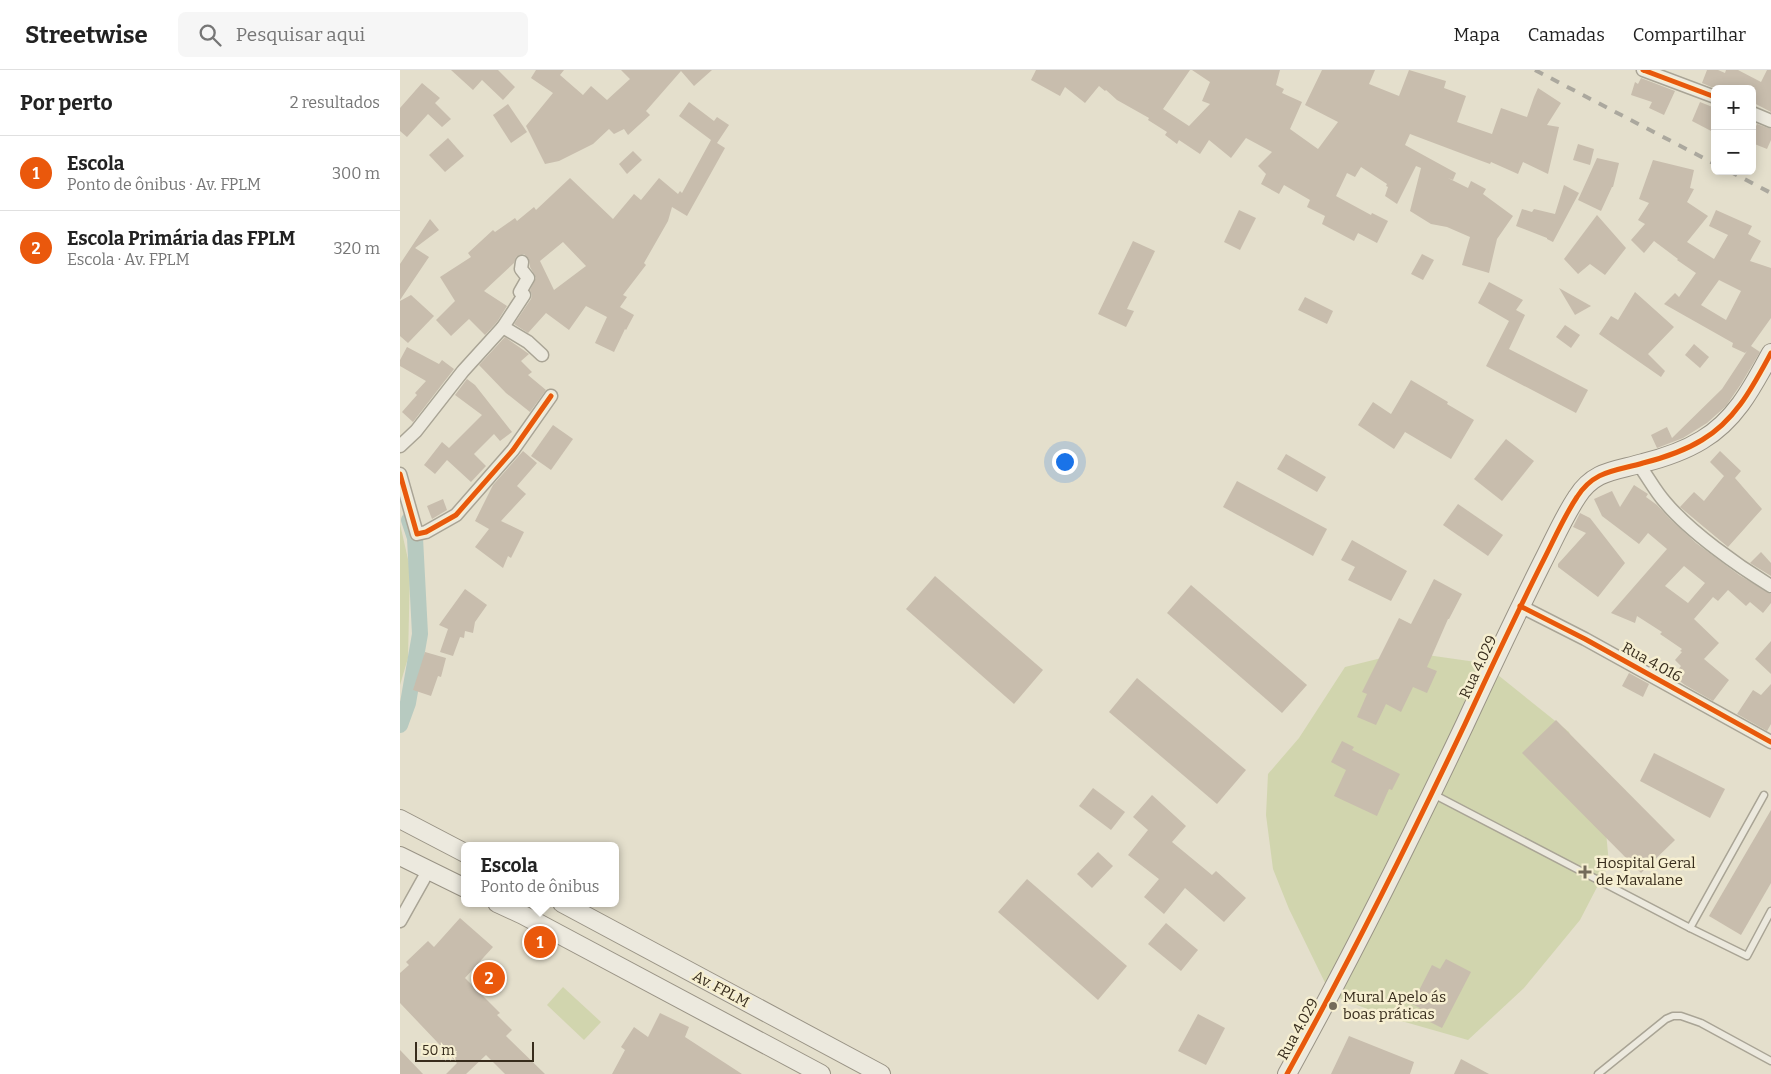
<!DOCTYPE html>
<html lang="pt">
<meta charset="utf-8">
<style>
body{margin:0;font-family:Bitter,serif;background:#f6f6f6;color:#222}
.controls{position:absolute;right:15px;top:15px;display:grid;overflow:hidden;border-radius:8px;box-shadow:0 2px 12px #0003}
.controls button{width:45px;height:45px;display:grid;place-items:center;padding:0;border:0;border-bottom:1px solid #e0e0e0;background:#fff;color:#222;font:25px sans-serif}
.scale{position:absolute;left:15px;bottom:12px;width:119px;box-sizing:border-box;padding-left:5px;border:2px solid #382d1d;border-top:0;font-size:14px;line-height:18px;white-space:nowrap;color:#382d1d;-webkit-text-stroke:4px #f6efd1;paint-order:stroke}
.you{position:absolute;left:664px;top:391px;width:18px;height:18px;margin:-12px;border:4px solid #fff;border-radius:50%;background:#1a73e8;box-shadow:0 0 0 8px #1a73e833}
.badge{display:grid;place-items:center;width:32px;height:32px;border-radius:50%;background:#ea580c;color:#fff;font-size:16px;font-weight:700}
.pin{position:absolute;translate:-50% -50%;border:2px solid #fff;box-shadow:0 1px 5px #0006}
.popup{position:absolute;left:61px;top:772px;width:158px;height:65px;box-sizing:border-box;display:grid;place-content:center;border-radius:8px;background:#fff;filter:drop-shadow(0 1px 4px #0005);font-size:16px;white-space:nowrap;color:#767676}
.popup b{font-size:19px;color:#222}
.popup::after{content:'';position:absolute;left:50%;top:100%;margin-left:-10px;border:10px solid transparent;border-top-color:#fff}
.list{margin:0;padding:0;list-style:none}
h2{display:flex;justify-content:space-between;align-items:center;height:65px;margin:0;padding:0 20px;font-size:21px}
h2 small{font-size:16px;font-weight:400;color:#767676}
.list li{display:grid;grid-template-columns:32px 1fr auto;gap:15px;align-items:center;box-sizing:border-box;height:75px;padding:0 20px;border-top:1px solid #e0e0e0}
.list b{display:block;font-size:19px;white-space:nowrap}
.list p{margin:0;font-size:16px;white-space:nowrap;color:#767676}
.list em{font-size:16px;font-style:normal;color:#767676}
.icon{flex:none;width:28px;height:28px;fill:none;stroke:currentColor;stroke-width:2;stroke-linecap:round;stroke-linejoin:round}
.map{position:relative;flex:none;width:1371px;height:1004px;overflow:hidden}
header{display:flex;align-items:center;gap:30px;box-sizing:border-box;height:70px;padding:0 25px;background:#fff;border-bottom:1px solid #e0e0e0}
header strong{font-size:24px}
nav{display:flex;gap:28px;margin-inline-start:auto;font-size:18px}
.search{width:350px;height:45px;background:#f6f6f6;display:flex;align-items:center;gap:12px;box-sizing:border-box;padding:0 18px;border-radius:8px;color:#767676;font-size:19px}
main{display:flex}
aside{flex:1;background:#fff}
.map>svg:first-child{display:block}
</style>
<header>
<strong>Streetwise</strong>
<div class="search"><svg class="icon" aria-label="search" viewBox="0 0 24 24"><circle cx="10" cy="10" r="6"/><path d="M15 15l6 6"/></svg>Pesquisar aqui</div>
<nav><a>Mapa</a><a>Camadas</a><a>Compartilhar</a></nav>
</header>
<main>
<aside>
<h2>Por perto<small>2 resultados</small></h2>
<ul class="list">
<li><span class="badge">1</span><div><b>Escola</b><p>Ponto de ônibus · Av. FPLM</p></div><em>300 m</em></li>
<li><span class="badge">2</span><div><b>Escola Primária das FPLM</b><p>Escola · Av. FPLM</p></div><em>320 m</em></li>
</ul>
</aside>
<div class="map">
<svg width="1371" height="1004" viewBox="0 0 1371 1004">
<rect width="100%" height="100%" fill="#e4dfcc"/>
<!-- green -->
<g fill="#d1d5ae">
<polygon points="0,454 10,498 8,588 0,615"/>
<polygon points="1006,582 1083,593 1169,662 1203,730 1209,794 1180,850 1124,918 1068,970 991,948 931,925 889,839 873,799 866,745 868,704 899,668 945,597"/>
<polygon points="163,917 201,952 184,970 147,935"/>
</g>
<g fill="none" stroke-linecap="round" stroke-linejoin="round">
<!-- canal -->
<polyline stroke="#b7cac0" stroke-width="16" points="0,655 8,633 20,564 15,468 9,450"/>
</g>
<!-- building -->
<g fill="#c8bdad" fill-rule="evenodd">
<polygon points="51,0 98,0 115,17 103,30 82,10 73,20"/>
<polygon points="136,0 164,0 160,5 183,25 191,16 207,30 230,9 221,0 312,0 294,16 281,1 246,41 250,45 228,65 224,59 214,64 209,59 193,74 159,91 145,94 126,56 153,23 131,8"/>
<polygon points="636,0 790,0 763,39 789,56 810,34 802,31 810,12 792,0 880,0 876,15 884,19 882,23 902,32 890,59 918,79 938,52 905,35 922,0 975,0 969,14 999,26 1009,0 1046,11 1044,18 1066,26 1057,52 1092,64 1101,38 1127,47 1134,27 1138,18 1161,33 1147,55 1159,57 1148,104 1123,92 1118,104 1091,92 1090,94 1079,90 1010,64 1005,75 1056,103 1053,110 1048,108 1068,118 1071,111 1086,119 1083,124 1113,146 1097,169 1089,203 1062,195 1070,167 1047,157 1031,154 1010,141 1021,98 1016,96 997,134 985,126 988,117 986,116 987,114 961,97 955,107 947,103 936,126 971,145 972,143 988,151 977,173 958,163 954,171 922,154 925,146 907,137 910,130 884,115 879,124 861,114 866,104 858,96 872,82 846,68 831,88 809,70 800,84 779,70 777,74 765,65 767,62 748,50 749,48 717,30 706,20 705,21 699,16 685,33 665,17 660,26 631,10"/>
<polygon points="1307,0 1318,0 1325,3 1326,0 1338,0 1361,12 1367,0 1371,0 1371,42 1352,32 1352,19 1316,19 1302,13"/>
<polygon points="1241,8 1275,21 1264,45 1249,38 1252,32 1231,25 1235,12 1238,14"/>
<polygon points="22,13 40,28 35,33 51,49 42,57 28,44 7,67 0,61 0,38"/>
<path d="M289 32 314 51 317 47 329 55 317 73 325 78 287 146 272 137 268 151 244 193 246 195 223 225 227 227 220 237 234 245 226 260 225 259 214 282 195 273 207 247 186 236 169 260 146 243 128 263 114 254 131 229 132 225 130 220 136 208 130 197 129 189 124 184 116 187 114 193 84 221 107 236 97 252 85 265 69 249 51 266 36 250 55 231 40 207 71 187 68 183 93 160 95 162 115 148 117 151 134 137 136 140 170 108 213 149 234 124 241 130 259 108 278 124 280 121 282 123 311 70 279 46ZM163 172 186 196 154 220 140 191Z"/>
<polygon points="1300,32 1315,38 1315,63 1292,51"/>
<polygon points="108,34 127,62 111,73 93,45"/>
<polygon points="1357,54 1371,59 1371,70 1367,79 1352,73 1352,65"/>
<polygon points="48,68 64,86 45,102 29,85"/>
<polygon points="1178,74 1194,79 1190,95 1173,90"/>
<polygon points="233,81 242,90 227,104 219,94"/>
<polygon points="1197,88 1219,93 1213,117 1212,117 1201,141 1178,130"/>
<path d="M1253 90 1294 100 1290 118 1294 119 1287 132 1308 146 1287 172 1314 189 1328 165 1309 156 1316 140 1352 156 1348 164 1361 171 1350 191 1371 198V248L1351 276 1360 282 1341 314 1326 336 1307 353 1283 368 1257 378 1251 365 1267 357 1272 368 1322 319 1347 281 1345 283 1332 277 1333 273 1264 234 1275 223 1279 227 1296 203 1277 190 1278 189 1254 171 1244 183 1231 170 1245 154 1238 150 1249 133 1239 129ZM1319 210 1341 221 1326 250 1301 235Z"/>
<polygon points="1164,115 1179,123 1153,172 1147,169 1147,168 1116,156 1122,139 1132,142 1134,139 1155,144"/>
<polygon points="839,140 856,148 840,180 824,172"/>
<polygon points="1197,145 1226,178 1205,205 1190,194 1178,204 1164,189"/>
<polygon points="30,149 39,160 15,178 29,187 0,230 0,194"/>
<polygon points="733,171 755,181 727,239 734,241 726,257 698,244"/>
<polygon points="1022,184 1034,190 1023,210 1011,204"/>
<polygon points="1089,212 1123,230 1116,240 1125,245 1109,279 1188,320 1176,343 1086,296 1110,249 1109,251 1078,233"/>
<polygon points="1159,218 1191,236 1175,245"/>
<polygon points="1235,222 1274,257 1248,284 1265,301 1261,307 1199,264 1211,246 1218,250"/>
<polygon points="11,225 34,246 8,273 0,266 0,231"/>
<polygon points="905,227 933,241 927,254 898,240"/>
<polygon points="1165,255 1180,265 1171,278 1156,267"/>
<polygon points="105,267 129,284 121,291 132,302 128,305 146,320 130,342 106,323 79,295"/>
<polygon points="1294,274 1309,287 1300,298 1285,285"/>
<polygon points="7,277 39,294 42,290 54,299 13,352 2,342 17,325 15,323 26,311 0,296 0,290"/>
<polygon points="67,309 75,315 112,362 100,371 94,364 74,384 86,396 71,412 47,390 35,404 24,395 42,372 49,378 82,345 55,325"/>
<polygon points="1011,310 1048,332 1047,334 1074,350 1051,389 1005,362 994,379 958,355 973,332 991,344"/>
<polygon points="153,355 173,369 151,400 131,386"/>
<polygon points="1106,369 1134,391 1102,431 1074,409"/>
<polygon points="123,381 137,393 117,416 126,424 101,451 124,462 111,488 108,486 103,498 75,477 89,459 75,451 93,415"/>
<polygon points="1320,381 1341,401 1335,408 1362,439 1328,477 1280,437 1294,422 1304,431 1324,406 1310,392"/>
<polygon points="886,384 926,407 917,422 877,399"/>
<polygon points="837,411 927,459 913,486 823,437"/>
<path d="M1234 415 1248 424 1246 427 1257 435 1270 449 1296 473 1339 505 1371 524V533L1363 543 1350 532 1346 536 1328 520 1318 531 1313 527 1294 549 1319 573 1304 589 1329 610 1313 631 1285 615 1273 606 1281 596 1275 590 1282 582 1280 581 1282 579 1260 564 1262 562 1237 546 1235 553 1211 543 1267 479 1248 463 1239 474 1202 446 1194 429 1212 421 1220 437ZM1284 496 1305 513 1288 533 1265 516Z"/>
<polygon points="43,429 47,440 32,449 27,436"/>
<polygon points="1058,434 1103,465 1088,486 1043,455"/>
<polygon points="1180,443 1190,448 1225,493 1198,527 1158,497 1158,494 1186,463 1173,457"/>
<polygon points="952,470 1007,501 991,531 948,510 955,497 941,490"/>
<polygon points="1361,482 1371,493 1371,506 1350,493"/>
<polygon points="535,506 643,600 614,634 506,539"/>
<polygon points="1034,509 1062,524 1049,549 1048,549 1027,597 1037,601 1027,623 1013,617 1001,642 986,634 976,655 957,647 967,624 962,622 999,548 1011,554"/>
<polygon points="791,515 907,615 882,643 767,543"/>
<polygon points="65,519 87,535 75,552 73,563 65,561 64,568 60,567 53,586 40,582 48,559 39,555"/>
<polygon points="1371,571 1371,604 1355,589"/>
<polygon points="25,582 46,588 41,607 38,606 31,626 13,620"/>
<polygon points="1229,603 1249,614 1243,627 1222,616"/>
<polygon points="737,608 846,700 817,734 709,642"/>
<polygon points="1371,614 1371,654 1367,661 1337,644 1353,620 1361,625"/>
<polygon points="1156,650 1275,770 1241,803 1122,683"/>
<polygon points="942,671 954,677 952,680 1000,704 992,720 989,719 977,746 934,726 946,700 931,692"/>
<polygon points="1254,683 1325,719 1310,748 1240,711"/>
<polygon points="693,718 725,742 711,760 679,736"/>
<polygon points="752,725 786,756 772,772 812,805 816,801 846,828 824,852 785,818 764,844 744,827 759,809 728,785 748,760 733,747"/>
<polygon points="1371,740 1371,813 1341,865 1309,846"/>
<polygon points="698,782 713,796 692,818 677,804"/>
<polygon points="627,809 727,896 698,930 598,842"/>
<polygon points="60,848 93,877 65,908 100,943 97,945 112,960 106,966 145,1004 105,1004 86,985 66,1004 46,1004 57,993 0,933 0,903 9,895 6,892 28,871 34,877"/>
<polygon points="766,853 798,880 781,901 748,874"/>
<polygon points="1046,889 1071,902 1042,958 1016,945 1020,938 1012,934 1032,895 1040,899"/>
<polygon points="260,943 289,957 285,967 342,1004 212,1004 225,980 221,977 234,957 248,967"/>
<polygon points="798,944 825,958 806,995 778,981"/>
<polygon points="949,966 1014,992 1010,1004 931,1004"/>
<polygon points="0,980 23,1004 0,1004"/>
<polygon points="1061,989 1089,1004 1054,1004"/>
</g>
<g fill="none" stroke-linecap="round" stroke-linejoin="round">
<defs>
<g id="lane">
<polyline points="1033,724 1290,858 1364,725"/>
<polyline points="1290,858 1347,886 1371,841"/>
<polyline points="1198,1004 1266,949 1273,946 1281,946 1301,953 1371,991"/>
</g>
<g id="street">
<polyline points="1243,0 1315,27"/>
<polyline points="1352,43 1371,51"/>
<polyline points="103,257 128,272 142,285"/>
<polyline points="0,376 16,361 63,301 103,257 124,225 120,222 128,208 121,199 122,192"/>
<path d="M1239 395C1248 407 1255 421 1265 432 1290 462 1338 496 1371 516"/>
<polyline points="0,404 17,464 26,462 56,445 113,380 151,326"/>
<polyline points="1120,536 1185,569 1371,672"/>
<polyline points="0,851 28,801"/>
</g>
<g id="secondary">
<polyline points="0,749 65,783"/>
<polyline points="0,786 65,818"/>
<polyline points="97,833 123,845 421,1004"/>
<polyline points="162,833 481,1004"/>
<path d="M887 1004C950 890 1009 772 1065 654 1090 600 1115 547 1141 495 1153 472 1163 448 1177 427 1194 400 1216 401 1243 393 1263 388 1284 381 1302 370 1336 350 1353 316 1371 283"/>
</g>
</defs>
<!-- lane casing -->
<use href="#lane" stroke="#a9a495" stroke-width="9"/>
<!-- street casing -->
<use href="#street" stroke="#a9a495" stroke-width="15"/>
<!-- secondary casing -->
<use href="#secondary" stroke="#999385" stroke-width="20"/>
<!-- lane -->
<use href="#lane" stroke="#ece9de" stroke-width="6"/>
<!-- street -->
<use href="#street" stroke="#ece9de" stroke-width="12"/>
<!-- secondary -->
<use href="#secondary" stroke="#ece9de" stroke-width="18"/>
<!-- rail -->
<g stroke="#aba89e" stroke-width="4" stroke-dasharray="9 9" stroke-linecap="butt">
<polyline points="1135,0 1315,94"/>
<polyline points="1329,101 1371,123"/>
</g>
<defs>
<g id="cycleway">
<polyline points="1243,0 1315,27"/>
<polyline points="0,404 17,464 26,462 56,445 113,380 151,326"/>
<polyline points="1120,536 1185,569 1371,672"/>
<path d="M887 1004C950 890 1009 772 1065 654 1090 600 1115 547 1141 495 1153 472 1163 448 1177 427 1194 400 1216 401 1243 393 1263 388 1284 381 1302 370 1336 350 1353 316 1371 283"/>
</g>
</defs>
<!-- cycleway casing -->
<use href="#cycleway" stroke="#f6efd1" stroke-width="8"/>
<!-- cycleway -->
<use href="#cycleway" stroke="#e8590c" stroke-width="5"/>
</g>
<!-- markers -->
<g fill="#746b5a" stroke="#f6efd1" stroke-width="2">
<path d="M1182.5 794.5h5v5h5v5h-5v5h-5v-5h-5v-5h5z"/>
<circle cx="933" cy="936" r="5"/>
</g>
<g text-anchor="middle" dominant-baseline="central" stroke-width="5" stroke-linejoin="round" paint-order="stroke">
<!-- street labels -->
<g font-size="15" fill="#382d1d" stroke="#f6efd1">
<text transform="translate(1252 592) rotate(29)">Rua 4.016</text>
<text transform="translate(1078 597) rotate(-65)">Rua 4.029</text>
<text transform="translate(321 919) rotate(28)">Av. FPLM</text>
<text transform="translate(898 959) rotate(-61)">Rua 4.029</text>
</g>
<!-- poi labels -->
<g font-size="15" fill="#382d1d" stroke="#f6efd1" text-anchor="start">
<text x="1196" y="793">Hospital Geral<tspan x="1196" dy="17">de Mavalane</tspan></text>
<text x="943" y="927">Mural Apelo ás<tspan x="943" dy="17">boas práticas</tspan></text>
</g>
</g>
</svg>
<div class="controls">
<button>+</button>
<button>−</button>
</div>
<div class="scale">50 m</div>
<div class="you"></div>
<div class="pin badge" style="left:140px;top:872px">1</div>
<div class="popup"><b>Escola</b>Ponto de ônibus</div>
<div class="pin badge" style="left:89px;top:908px">2</div>
</div>
</main>
